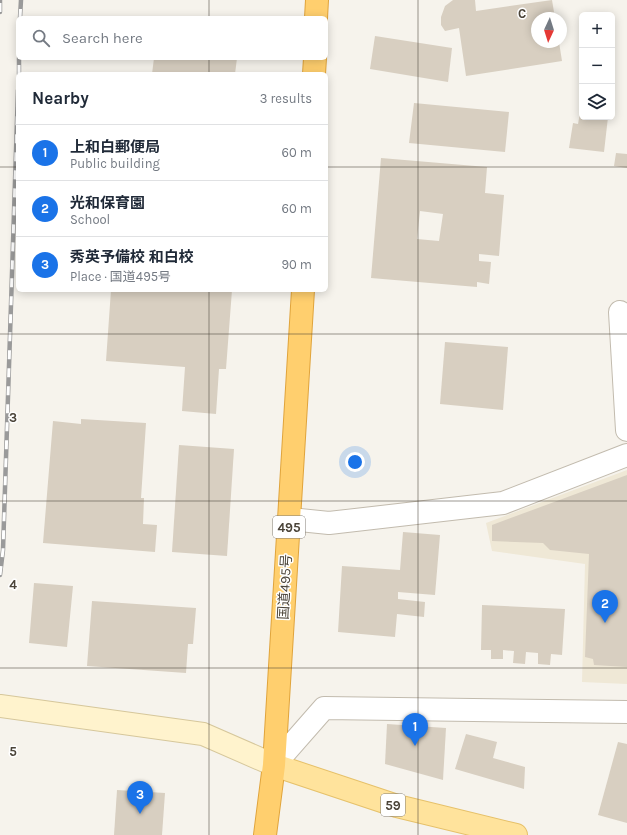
<!DOCTYPE html>
<meta charset="utf-8">
<style>
body{margin:0;font-family:Karla,"Noto Sans JP",sans-serif;background:#f2f2f3;color:#1f2937}
.controls{position:absolute;right:12px;top:12px;display:grid;overflow:hidden;border-radius:6px;box-shadow:0 2px 10px #0003}
.controls button{width:36px;height:36px;display:grid;place-items:center;padding:0;border:0;border-bottom:1px solid #e0e1e3;background:#fff;color:#1f2937;font:20px sans-serif}
.compass{position:absolute;left:531px;top:12px;width:36px;height:36px;border-radius:50%;background:#fff;box-shadow:0 2px 10px #0003;rotate:184deg}
.you{position:absolute;left:355px;top:462px;width:14px;height:14px;margin:-10px;border:3px solid #fff;border-radius:50%;background:#1a73e8;box-shadow:0 0 0 6px #1a73e833}
.badge{display:grid;place-items:center;width:26px;height:26px;border-radius:50%;background:#1a73e8;color:#fff;font-size:13px;font-weight:700}
.pin{position:absolute;translate:-50% -33px;filter:drop-shadow(0 1px 2px #0008)}
.pin::after{content:'';position:absolute;top:21px;width:14px;height:12px;background:inherit;clip-path:polygon(0 0,100% 0,50% 100%)}
.list{margin:0;padding:0;list-style:none}
h2{display:flex;justify-content:space-between;align-items:center;height:52px;margin:0;padding:0 16px;font-size:17px}
h2 small{font-size:13px;font-weight:400;color:#747a83}
.list li{display:grid;grid-template-columns:26px 1fr auto;gap:12px;align-items:center;box-sizing:border-box;height:56px;padding:0 16px;border-top:1px solid #e0e1e3}
.list b{display:block;font-size:15px;white-space:nowrap}
.list p{margin:0;font-size:13px;white-space:nowrap;color:#747a83}
.list em{font-size:13px;font-style:normal;color:#747a83}
.icon{flex:none;width:22px;height:22px;fill:none;stroke:currentColor;stroke-width:2;stroke-linecap:round;stroke-linejoin:round}
.map{position:relative;flex:none;width:627px;height:835px;overflow:hidden}
.search{position:absolute;background:#fff;box-shadow:0 2px 10px #0003;left:16px;top:16px;width:312px;height:44px;display:flex;align-items:center;gap:10px;box-sizing:border-box;padding:0 14px;border-radius:6px;color:#747a83;font-size:15px}
.panel{position:absolute;background:#fff;box-shadow:0 2px 10px #0003;left:16px;top:72px;width:312px;height:220px;border-radius:6px}
.map>svg:first-child{display:block}
</style>
<div class="map">
<svg width="627" height="835" viewBox="0 0 627 835">
<rect width="100%" height="100%" fill="#f6f3ec"/>
<!-- education -->
<polygon fill="#efe8d6" points="627,470 627,684 582,682 585,564 492,551 486,523"/>
<!-- building -->
<g fill="#d8cfc1" fill-rule="evenodd">
<polygon points="453,0 475,0 476,11 552,0 555,18 537,18 537,42 559,42 562,61 466,76 459,28 445,31 441,25 441,17 445,6"/>
<polygon points="375,36 452,48 448,82 370,69"/>
<polygon points="154,58 237,58 235,74 152,74"/>
<polygon points="414,103 509,112 505,152 409,143"/>
<polygon points="581,107 582,117 608,117 604,152 569,148 573,123 578,124"/>
<polygon points="616,153 627,154 627,168 614,166"/>
<path d="M381 158 487 167 485 193 504 195 499 256 479 254V261L491 262 489 284 477 282V287L371 278ZM420 211 443 214 439 241 417 239Z"/>
<polygon points="111,290 232,290 226,369 219,369 216,414 182,411 185,367 106,361"/>
<polygon points="445,342 508,347 503,410 440,404"/>
<polygon points="81,419 146,423 141,498 144,498 143,524 157,525 155,552 43,543 53,421 81,424"/>
<polygon points="179,445 234,449 227,556 172,552"/>
<polygon points="627,475 627,667 594,665 593,659 585,657 589,554 550,550 543,543 492,541 492,525"/>
<polygon points="403,532 440,535 435,595 398,592 398,599 425,602 424,617 397,614 395,637 338,632 342,566 400,570"/>
<polygon points="34,583 73,586 67,647 29,643"/>
<polygon points="92,601 196,608 193,644 188,644 186,673 87,666"/>
<polygon points="482,605 565,609 562,655 551,654 550,665 538,664 538,653 526,652 525,664 513,663 514,651 503,650 503,659 491,659 491,650 481,650"/>
<polygon points="387,724 446,728 443,780 385,764"/>
<polygon points="466,734 497,742 493,758 525,767 524,789 455,769"/>
<polygon points="618,742 627,744 627,823 598,815"/>
<polygon points="117,790 165,793 162,835 114,835"/>
</g>
<g fill="none" stroke-linecap="round" stroke-linejoin="round">
<defs>
<g id="street">
<polyline points="620,312 627,430"/>
<polyline points="290,519 329,523 503,503 627,455"/>
<polyline points="274,765 324,708 627,712"/>
</g>
<polyline id="secondary" points="0,706 203,734 274,765"/>
<polyline id="primary" points="274,765 397,806 516,835"/>
<g id="highway">
<polyline points="316,18 317,0"/>
<polyline points="314,74 315,58"/>
<polyline points="265,835 274,765 303,290"/>
</g>
</defs>
<!-- street casing -->
<use href="#street" stroke="#c2bbae" stroke-width="24"/>
<!-- secondary casing -->
<use href="#secondary" stroke="#d6c79b" stroke-width="24"/>
<!-- primary casing -->
<use href="#primary" stroke="#e6c16a" stroke-width="24"/>
<!-- highway casing -->
<use href="#highway" stroke="#e0a43c" stroke-width="24"/>
<!-- street -->
<use href="#street" stroke="#fff" stroke-width="22"/>
<!-- secondary -->
<use href="#secondary" stroke="#fff3cd" stroke-width="22"/>
<!-- primary -->
<use href="#primary" stroke="#ffe39c" stroke-width="22"/>
<!-- highway -->
<use href="#highway" stroke="#ffcf6e" stroke-width="22"/>
<defs>
<g id="rail">
<polyline points="0,12 0,0"/>
<polyline points="20,18 21,0"/>
<polyline points="19,74 19,58"/>
<polyline points="0,575 3,550 18,90"/>
</g>
</defs>
<!-- rail casing -->
<use href="#rail" stroke="#9a9a9a" stroke-width="4.5"/>
<!-- rail -->
<use href="#rail" stroke="#fff" stroke-width="3" stroke-dasharray="9" stroke-linecap="butt"/>
</g>
<!-- grid -->
<path fill="none" stroke="#4b4439" stroke-width="1" stroke-opacity="0.55" d="M209 0V18M418 0V835M209 58V74M0 167H18M326 167H627M209 290V835M0 334H627M0 501H627M0 668H627"/>
<g text-anchor="middle" dominant-baseline="central" stroke-width="3" stroke-linejoin="round" paint-order="stroke">
<!-- shield labels -->
<g fill="#fff" stroke="#817c74" stroke-width="1">
<rect x="273" y="516" width="32" height="22" rx="3"/>
<rect x="381" y="794" width="24" height="22" rx="3"/>
</g>
<g font-size="13" font-weight="bold" fill="#4b4439">
<text x="289" y="527">495</text>
<text x="393" y="805">59</text>
</g>
<!-- street labels -->
<g font-size="14" fill="#4b4439" stroke="#fff">
<text transform="translate(285 587) rotate(-87)">国道495号</text>
</g>
</g>
<g font-size="13" text-anchor="middle" font-weight="bold" fill="#4b4439" stroke="#fff" stroke-width="3" stroke-linejoin="round" paint-order="stroke">
<text x="522" y="18">C</text>
<text x="13" y="422">3</text>
<text x="13" y="589">4</text>
<text x="13" y="756">5</text>
</g>
</svg>
<div class="controls">
<button>+</button>
<button>−</button>
<button><svg class="icon" aria-label="layers" viewBox="0 0 24 24"><path d="M12 4l9 5-9 5-9-5zM3 14l9 5 9-5"/></svg></button>
</div>
<svg class="compass" viewBox="-18 -18 36 36"><path d="M0-13l5 13h-10z" fill="#e53935"/><path d="M0 13l5-13h-10z" fill="#747a83"/></svg>
<div class="you"></div>
<div class="pin badge" style="left:415px;top:746px">1</div>
<div class="pin badge" style="left:605px;top:623px">2</div>
<div class="pin badge" style="left:140px;top:814px">3</div>
<div class="search"><svg class="icon" aria-label="search" viewBox="0 0 24 24"><circle cx="10" cy="10" r="6"/><path d="M15 15l6 6"/></svg>Search here</div>
<section class="panel">
<h2>Nearby<small>3 results</small></h2>
<ul class="list">
<li><span class="badge">1</span><div><b>上和白郵便局</b><p>Public building</p></div><em>60 m</em></li>
<li><span class="badge">2</span><div><b>光和保育園</b><p>School</p></div><em>60 m</em></li>
<li><span class="badge">3</span><div><b>秀英予備校 和白校</b><p>Place · 国道495号</p></div><em>90 m</em></li>
</ul>
</section>
</div>
